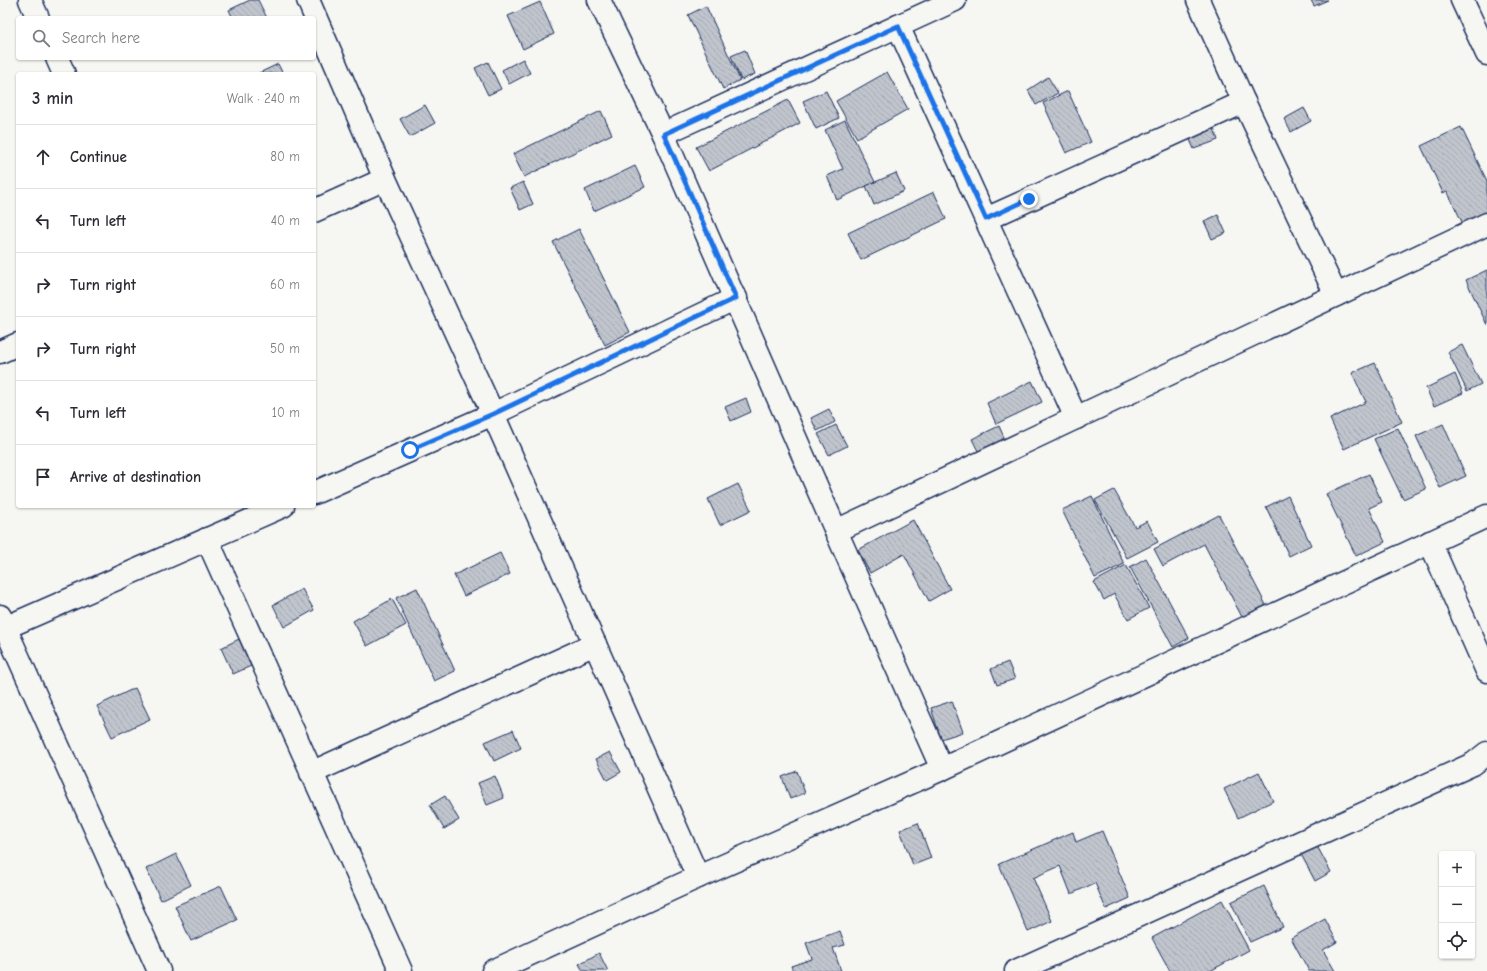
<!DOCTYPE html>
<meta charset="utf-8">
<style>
body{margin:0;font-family:"Comic Neue",sans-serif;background:#f7f7f7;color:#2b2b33}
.controls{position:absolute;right:12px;bottom:12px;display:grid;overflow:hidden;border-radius:4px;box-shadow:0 1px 3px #0004}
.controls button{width:36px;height:36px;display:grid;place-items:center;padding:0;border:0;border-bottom:1px solid #e1e1e2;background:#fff;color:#2b2b33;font:20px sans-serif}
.stop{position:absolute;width:12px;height:12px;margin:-9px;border:3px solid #1a73e8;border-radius:50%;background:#fff}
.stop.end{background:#1a73e8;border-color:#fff;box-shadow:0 1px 4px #0008}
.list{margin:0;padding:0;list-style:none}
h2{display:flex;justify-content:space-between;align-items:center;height:52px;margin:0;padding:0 16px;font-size:17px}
h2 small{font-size:13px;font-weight:400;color:#7c7c81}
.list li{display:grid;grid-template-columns:26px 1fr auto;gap:12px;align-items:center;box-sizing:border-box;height:64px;padding:0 16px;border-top:1px solid #e1e1e2}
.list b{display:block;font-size:15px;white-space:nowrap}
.list em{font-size:13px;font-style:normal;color:#7c7c81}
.icon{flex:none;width:22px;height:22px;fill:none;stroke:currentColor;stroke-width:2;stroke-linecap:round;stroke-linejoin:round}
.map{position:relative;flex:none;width:1487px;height:971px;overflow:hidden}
.search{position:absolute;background:#fff;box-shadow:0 1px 3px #0004;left:16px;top:16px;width:300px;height:44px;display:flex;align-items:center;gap:10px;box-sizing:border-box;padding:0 14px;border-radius:4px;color:#7c7c81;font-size:15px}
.panel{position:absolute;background:#fff;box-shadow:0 1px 3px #0004;left:16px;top:72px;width:300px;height:436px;border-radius:4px}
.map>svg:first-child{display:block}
</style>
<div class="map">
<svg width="1487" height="971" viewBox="0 0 1487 971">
<defs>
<pattern id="building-back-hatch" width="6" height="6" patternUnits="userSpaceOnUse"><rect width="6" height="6" fill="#c0c4cd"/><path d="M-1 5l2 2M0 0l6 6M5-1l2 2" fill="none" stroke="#a4a9b2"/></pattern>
</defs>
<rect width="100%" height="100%" fill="#f6f6f2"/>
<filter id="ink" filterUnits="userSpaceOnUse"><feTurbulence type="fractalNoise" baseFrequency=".025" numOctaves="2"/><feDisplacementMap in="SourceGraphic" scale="8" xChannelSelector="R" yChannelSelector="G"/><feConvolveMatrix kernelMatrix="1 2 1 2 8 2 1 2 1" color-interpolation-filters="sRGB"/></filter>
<g filter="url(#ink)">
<!-- building -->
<g fill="url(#building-back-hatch)" stroke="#1b2f5e">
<polygon points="250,0 258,0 267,18 233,18 229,10"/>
<polygon points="1311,0 1328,0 1314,6"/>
<polygon points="540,2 554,34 523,49 508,16"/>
<polygon points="706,6 740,80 723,89 688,15"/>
<polygon points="745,50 755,74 741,80 731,56"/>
<polygon points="523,59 530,73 509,84 502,70"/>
<polygon points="488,62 501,89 488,95 475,68"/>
<polygon points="278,64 283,74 257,74"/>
<polygon points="887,72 908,109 857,138 836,101"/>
<polygon points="1048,77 1058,93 1036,105 1028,90"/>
<polygon points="826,91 839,118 816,129 803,101"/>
<polygon points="1068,91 1091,142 1066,153 1043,103"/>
<polygon points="788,100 800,123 709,171 696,147"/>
<polygon points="425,105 435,123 410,137 400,119"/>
<polygon points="1304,108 1311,121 1291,132 1284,119"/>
<polygon points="601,111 612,134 524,177 513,154"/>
<polygon points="845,120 875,182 837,200 827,176 843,169 825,130"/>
<polygon points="1212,123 1218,140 1194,149 1187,133"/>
<polygon points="1461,127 1487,181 1487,213 1463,224 1447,191 1443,193 1421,146"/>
<polygon points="635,166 645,187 594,211 585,190"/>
<polygon points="896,173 904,191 874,205 866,186"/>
<polygon points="523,182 533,204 520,210 510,188"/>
<polygon points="934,192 946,219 861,260 848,233"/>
<polygon points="1218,215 1226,233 1212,239 1204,221"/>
<polygon points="579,229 630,332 605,345 553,242"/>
<polygon points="1487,270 1487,325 1466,280"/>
<polygon points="1462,345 1481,384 1467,391 1448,352"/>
<polygon points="1375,363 1402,422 1344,449 1330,419 1366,402 1352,373"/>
<polygon points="1455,374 1463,393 1434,406 1426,388"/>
<polygon points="1032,381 1042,402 996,424 987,403"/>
<polygon points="746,398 751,412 731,421 725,407"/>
<polygon points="829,409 835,422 817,431 811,418"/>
<polygon points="1443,424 1466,476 1440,488 1416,436"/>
<polygon points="836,425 847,446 829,455 818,434"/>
<polygon points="999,426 1006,442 980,455 972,439"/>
<polygon points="1398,428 1426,489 1403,499 1374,439"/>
<polygon points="1369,474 1382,502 1369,508 1385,542 1356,556 1326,494"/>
<polygon points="738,484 751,510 720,525 708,499"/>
<polygon points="1114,490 1135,527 1147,521 1158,542 1127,558 1095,500"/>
<polygon points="1092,496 1124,564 1095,578 1062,510"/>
<polygon points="1288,496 1311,545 1289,556 1266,507"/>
<polygon points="1219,515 1266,605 1242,617 1204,544 1163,566 1154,549"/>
<polygon points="913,520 950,589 929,601 904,554 870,573 858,550"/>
<polygon points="500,553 510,574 464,596 454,575"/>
<polygon points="1146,558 1189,638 1173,647 1130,567"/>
<polygon points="1126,565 1149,608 1128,619 1114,594 1104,600 1094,582"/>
<polygon points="417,588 455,671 434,681 396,598"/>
<polygon points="302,589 314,610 284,627 273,605"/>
<polygon points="392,599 406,625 367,646 353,621"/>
<polygon points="239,639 251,666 233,674 221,648"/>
<polygon points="1008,662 1015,679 997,685 991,669"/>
<polygon points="135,688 150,719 112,737 97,706"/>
<polygon points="952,701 963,732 941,739 931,708"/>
<polygon points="513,730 521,748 494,761 485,742"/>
<polygon points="610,752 621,772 607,780 596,759"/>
<polygon points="797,771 805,793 790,799 782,777"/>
<polygon points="1259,772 1273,801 1238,818 1224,789"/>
<polygon points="495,776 504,798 487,805 478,783"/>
<polygon points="445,796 459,820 444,829 430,805"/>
<polygon points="918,823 931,858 913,865 900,830"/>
<polygon points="1102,831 1130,898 1106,909 1095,883 1071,894 1060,866 1033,878 1052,921 1028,932 999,864 1073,832 1076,842"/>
<polygon points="1317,846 1331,872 1315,881 1301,854"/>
<polygon points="176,854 191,885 161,900 146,869"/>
<polygon points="221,886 237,920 191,941 175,906"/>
<polygon points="1264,886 1283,927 1250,942 1231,902"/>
<polygon points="1222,900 1249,950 1210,971 1170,971 1152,938"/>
<polygon points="1325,919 1337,942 1323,950 1335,971 1309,971 1291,938"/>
<polygon points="840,931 845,945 833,948 841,971 793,971 791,966 812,959 806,943"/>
<polygon points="599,953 608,971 583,971 579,964"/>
</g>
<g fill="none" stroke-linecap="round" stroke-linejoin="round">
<defs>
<g id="minor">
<polyline points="30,0 38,18"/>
<polyline points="308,0 385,179 493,414 698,877"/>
<polyline points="599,0 663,134 836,531 942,769"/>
<polyline points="1198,0 1244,102 1336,295"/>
<polyline points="1462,0 1487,54"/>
<polyline points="898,26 1076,418"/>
<polyline points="57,58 64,74"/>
<polyline points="663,134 955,0"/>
<polyline points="314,211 385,179"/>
<polyline points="986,219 1244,102"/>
<polyline points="0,352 18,344"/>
<polyline points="314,493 493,414 736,298"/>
<polyline points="836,531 1487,224"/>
<polyline points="207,539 401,971"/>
<polyline points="1430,542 1487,671"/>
<polyline points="0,616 159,971"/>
<polyline points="0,630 283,506"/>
<polyline points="311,773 595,644"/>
<polyline points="493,971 698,877 942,769 1487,516"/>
<polyline points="1016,971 1473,764 1487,753"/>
</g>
</defs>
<!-- minor casing -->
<use href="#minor" stroke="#1b2f5e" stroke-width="25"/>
<!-- minor -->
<use href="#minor" stroke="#f6f6f2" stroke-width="22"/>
</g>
</g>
<g fill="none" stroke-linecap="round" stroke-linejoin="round" filter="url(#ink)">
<!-- route -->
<polyline stroke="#1a73e8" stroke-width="5" points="410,450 493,414 736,298 664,134 898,26 986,219 1029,199"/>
</g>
</svg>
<div class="controls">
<button>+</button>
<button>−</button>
<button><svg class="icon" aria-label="locate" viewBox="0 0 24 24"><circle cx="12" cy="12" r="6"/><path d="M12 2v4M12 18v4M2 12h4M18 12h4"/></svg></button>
</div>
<div class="stop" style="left:410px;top:450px"></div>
<div class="stop end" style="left:1029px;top:199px"></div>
<div class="search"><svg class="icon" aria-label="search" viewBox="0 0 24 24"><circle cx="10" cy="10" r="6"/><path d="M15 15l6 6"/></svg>Search here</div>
<section class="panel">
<h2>3 min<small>Walk · 240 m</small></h2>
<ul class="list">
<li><svg class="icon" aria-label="ahead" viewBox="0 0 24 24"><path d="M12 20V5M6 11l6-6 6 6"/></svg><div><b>Continue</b></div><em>80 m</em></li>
<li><svg class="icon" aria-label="left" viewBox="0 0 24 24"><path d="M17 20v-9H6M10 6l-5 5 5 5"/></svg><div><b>Turn left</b></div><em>40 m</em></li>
<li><svg class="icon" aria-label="right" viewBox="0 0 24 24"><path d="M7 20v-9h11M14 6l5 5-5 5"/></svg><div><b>Turn right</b></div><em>60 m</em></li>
<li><svg class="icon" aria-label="right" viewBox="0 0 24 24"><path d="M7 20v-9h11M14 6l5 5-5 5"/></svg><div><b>Turn right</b></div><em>50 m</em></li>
<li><svg class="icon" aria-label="left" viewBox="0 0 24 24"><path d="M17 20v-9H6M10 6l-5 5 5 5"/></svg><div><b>Turn left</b></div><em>10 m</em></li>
<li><svg class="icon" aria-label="arrive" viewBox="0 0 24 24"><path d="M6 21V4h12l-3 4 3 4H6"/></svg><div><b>Arrive at destination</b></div></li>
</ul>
</section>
</div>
